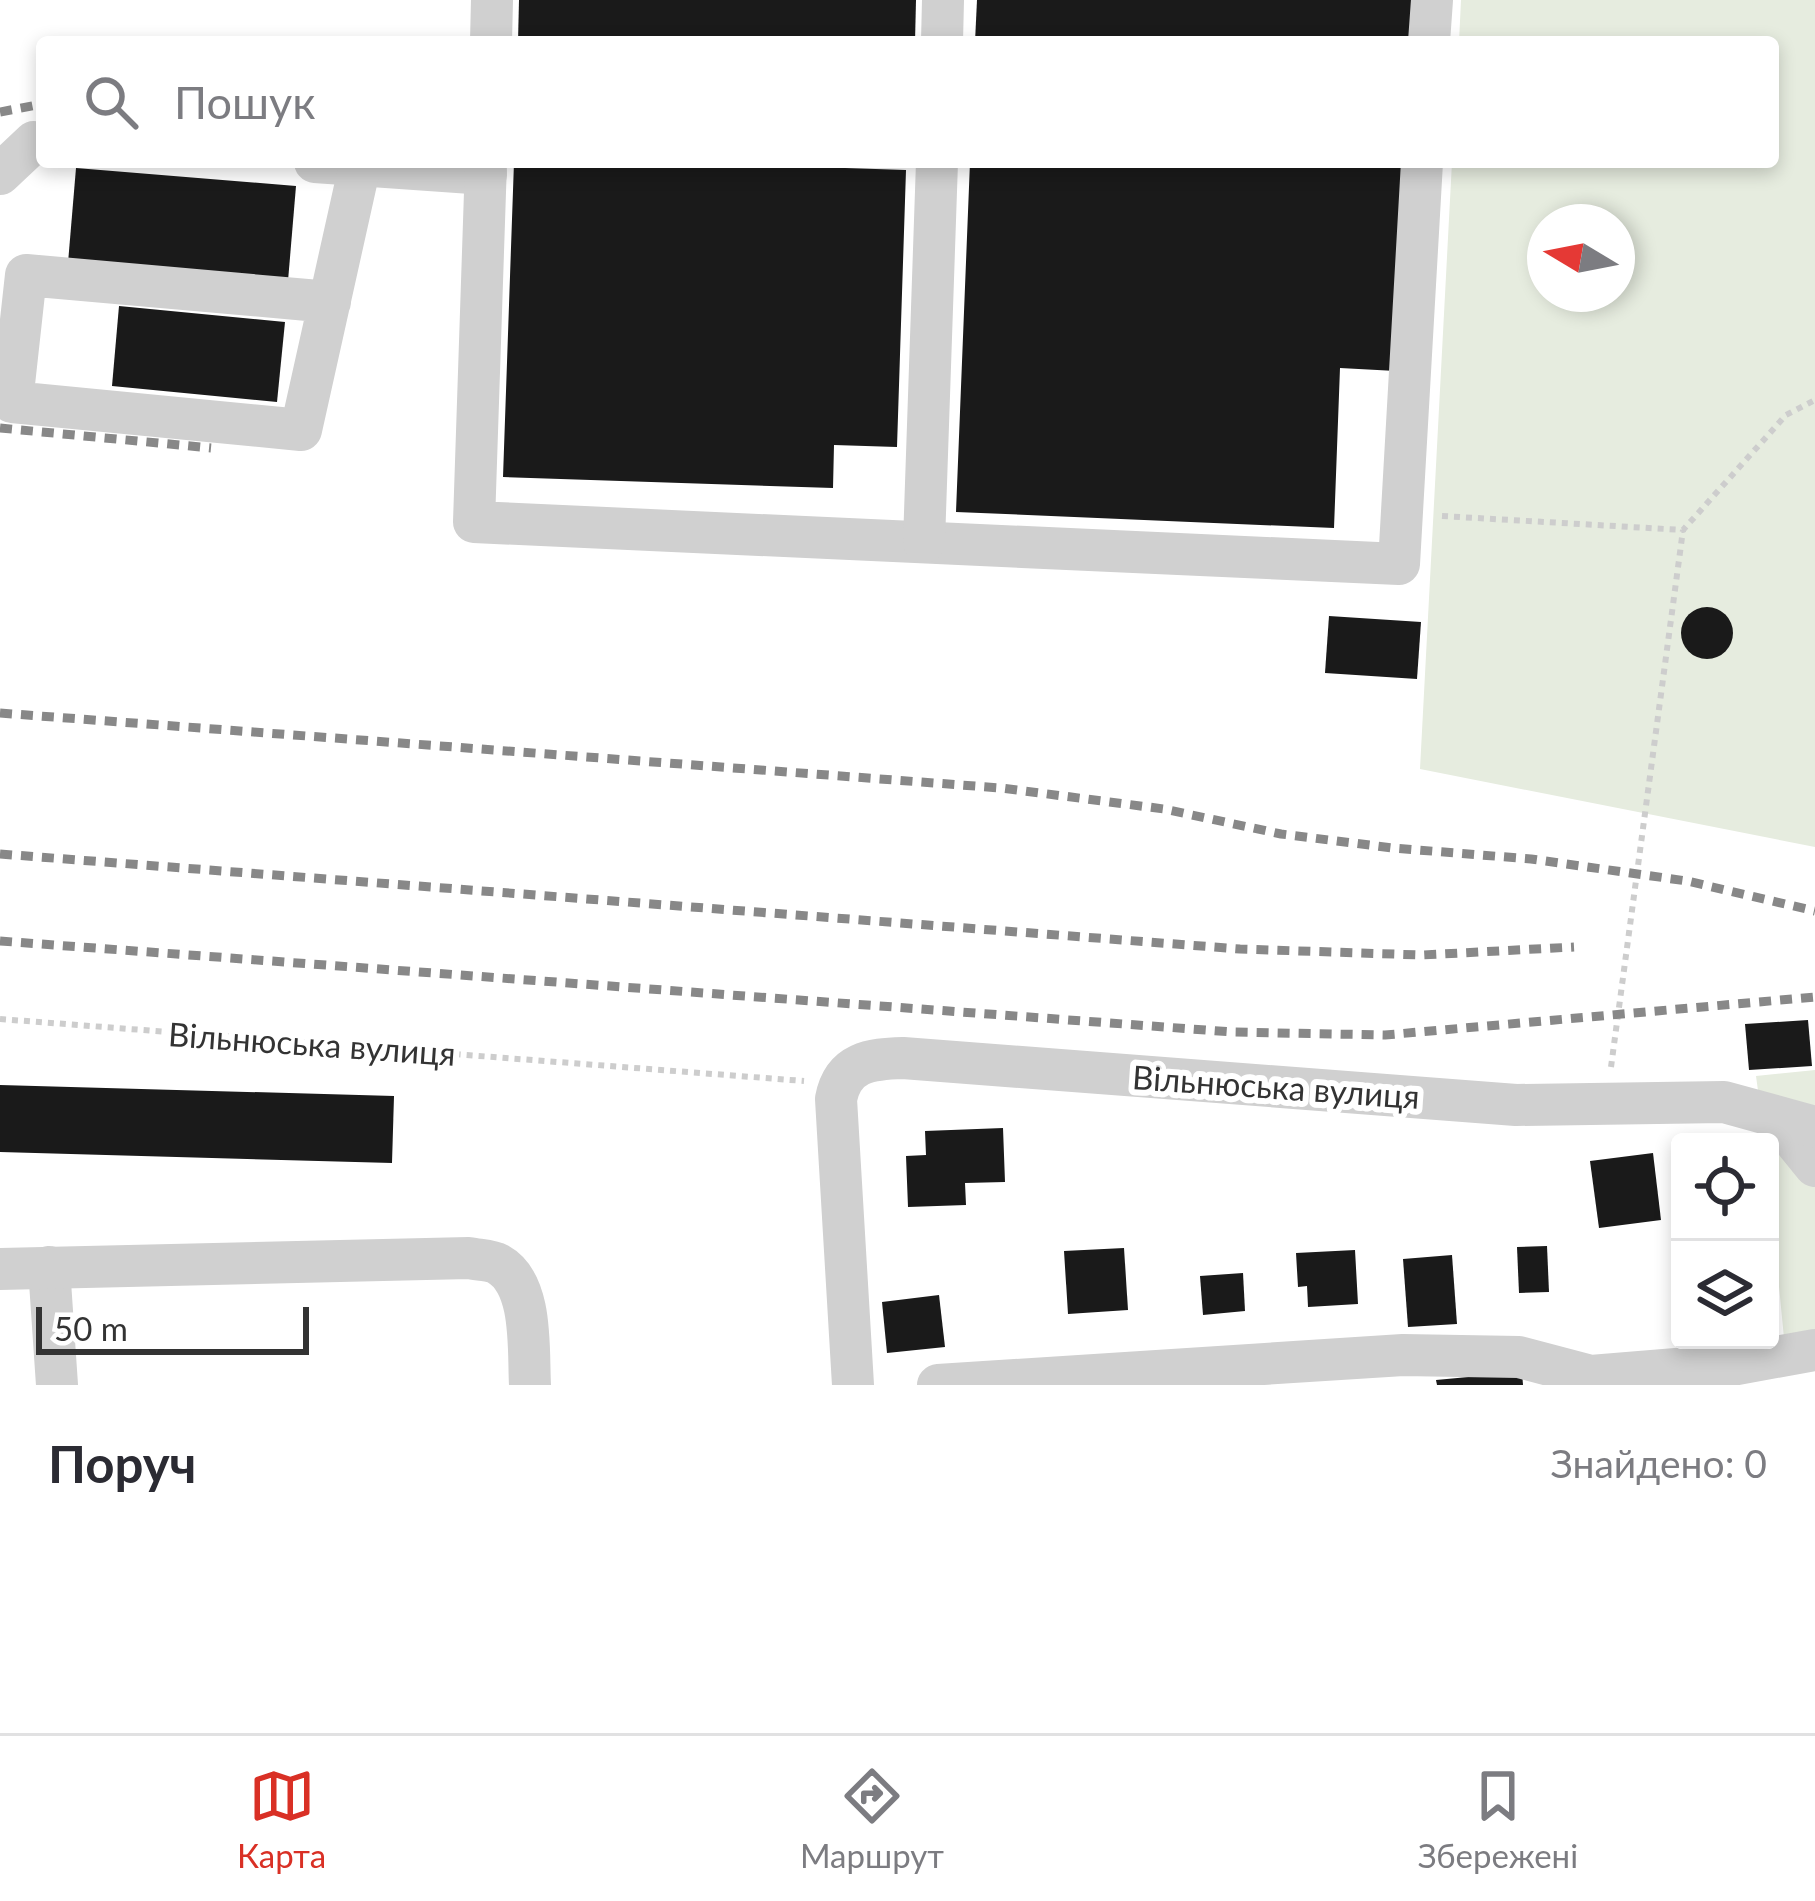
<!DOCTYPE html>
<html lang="uk">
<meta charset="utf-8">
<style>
body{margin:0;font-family:Lato,sans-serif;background:#f7f7f7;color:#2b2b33}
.controls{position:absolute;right:36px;bottom:36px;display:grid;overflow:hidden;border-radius:12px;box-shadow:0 6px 18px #0003}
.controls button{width:108px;height:108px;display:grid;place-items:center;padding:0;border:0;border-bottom:3px solid #e1e1e2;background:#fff;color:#2b2b33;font:60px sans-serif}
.compass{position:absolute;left:1527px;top:204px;width:108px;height:108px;border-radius:50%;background:#fff;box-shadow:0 6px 18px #0003;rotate:280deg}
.scale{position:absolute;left:36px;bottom:30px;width:273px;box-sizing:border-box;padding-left:12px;border:6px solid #333;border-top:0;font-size:33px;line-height:42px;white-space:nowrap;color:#333;-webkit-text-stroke:9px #fff;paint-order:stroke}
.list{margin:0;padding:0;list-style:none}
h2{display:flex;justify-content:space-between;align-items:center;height:156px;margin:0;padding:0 48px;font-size:51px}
h2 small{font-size:39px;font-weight:400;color:#7c7c81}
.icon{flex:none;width:66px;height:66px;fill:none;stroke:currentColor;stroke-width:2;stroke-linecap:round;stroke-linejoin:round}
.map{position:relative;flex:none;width:1815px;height:1385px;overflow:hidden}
.search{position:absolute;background:#fff;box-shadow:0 6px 18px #0003;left:36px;right:36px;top:36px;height:132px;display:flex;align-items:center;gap:30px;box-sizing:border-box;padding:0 42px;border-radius:12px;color:#7c7c81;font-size:45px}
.sheet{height:348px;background:#fff}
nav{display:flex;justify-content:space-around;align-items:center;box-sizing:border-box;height:168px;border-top:3px solid #e1e1e2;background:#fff;font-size:33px;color:#7c7c81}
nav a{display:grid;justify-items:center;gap:6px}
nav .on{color:#d93025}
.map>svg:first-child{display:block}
</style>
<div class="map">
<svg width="1815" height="1385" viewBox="0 0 1815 1385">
<rect width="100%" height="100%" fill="#fff"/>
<!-- green -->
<g fill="#e6ecdf" fill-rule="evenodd">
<path d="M1461 0H1815V847L1420 769 1452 162H1773V42H1459ZM1545 222H1617V294H1545Z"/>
<polygon points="1815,1070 1815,1331 1784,1338 1770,1194 1770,1142 1765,1142 1756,1076"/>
</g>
<!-- building -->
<g fill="#1a1a1a">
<polygon points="519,0 916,0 915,42 518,42"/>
<polygon points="977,0 1412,0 1410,42 975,42"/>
<polygon points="514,162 846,162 845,168 906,170 897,447 834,445 833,488 503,477"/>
<polygon points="970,162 1405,162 1396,371 1340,368 1334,528 956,512"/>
<polygon points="76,168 296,186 288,281 68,263"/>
<polygon points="119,306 285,322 277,402 112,386"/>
<circle cx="1707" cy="633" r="26"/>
<polygon points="1329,616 1421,622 1417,679 1325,673"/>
<polygon points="1808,1020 1812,1066 1749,1070 1745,1024"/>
<polygon points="0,1085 394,1096 392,1163 0,1152"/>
<polygon points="1003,1128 1005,1182 965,1183 966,1205 908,1207 906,1156 926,1155 925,1131"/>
<polygon points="1653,1153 1661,1220 1599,1228 1590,1161"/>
<polygon points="1547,1246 1549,1292 1519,1293 1517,1247"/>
<polygon points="1124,1248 1128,1310 1068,1314 1064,1251"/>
<polygon points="1355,1250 1358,1304 1308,1307 1307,1286 1298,1287 1296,1253"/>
<polygon points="1452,1255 1457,1324 1408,1327 1403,1259"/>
<polygon points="1243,1273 1245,1311 1203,1315 1200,1276"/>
<polygon points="939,1295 945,1347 887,1353 882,1302"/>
<polygon points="1522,1372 1523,1385 1437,1385 1436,1380"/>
</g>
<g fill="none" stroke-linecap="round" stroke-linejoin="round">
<!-- path -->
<g stroke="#cdcdcd" stroke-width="6" stroke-dasharray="6 6" stroke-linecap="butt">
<polyline points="1442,516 1683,530 1786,415 1815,400"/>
<polyline points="0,1019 804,1081"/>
<polyline points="1611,1067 1683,530"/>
</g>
<!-- minor -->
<g stroke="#d0d0d0" stroke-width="42">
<polyline points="491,42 492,0"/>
<polyline points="942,42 943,0"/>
<polyline points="1429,42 1432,0"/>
<polyline points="315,162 486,174"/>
<polyline points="486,162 474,522 1399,564 1422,162"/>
<polyline points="0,174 34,142 42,143"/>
<polyline points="330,302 26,275 12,402 301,430 360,165"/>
<polyline points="924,542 937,162"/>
<polyline points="1776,1118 1815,1166"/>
<polyline points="49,1267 57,1385"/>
<path d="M0 1269 469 1258C478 1260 491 1260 498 1264 534 1284 528 1351 530 1385"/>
<path d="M853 1385 836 1099C843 1062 870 1059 903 1058L1516 1105 1724 1102 1815 1127"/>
<polyline points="938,1385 1403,1355 1519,1357 1591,1376 1737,1364 1815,1350"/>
</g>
<!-- rail -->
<g stroke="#888" stroke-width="9" stroke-dasharray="12 9" stroke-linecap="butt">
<polyline points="0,112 42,104"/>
<polyline points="0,428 211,448"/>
<polyline points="0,713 1001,788 1164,809 1281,834 1393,848 1531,859 1687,881 1815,911"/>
<polyline points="0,854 1240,949 1422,955 1574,947"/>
<polyline points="0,941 1232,1032 1385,1035 1815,997"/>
</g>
</g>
<g text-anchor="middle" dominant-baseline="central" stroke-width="12" stroke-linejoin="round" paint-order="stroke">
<!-- street labels -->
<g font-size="33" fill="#333" stroke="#fff">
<text transform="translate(312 1043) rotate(4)">Вільнюська вулиця</text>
<text transform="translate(1276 1086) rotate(4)">Вільнюська вулиця</text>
</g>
</g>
</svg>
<div class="controls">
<button><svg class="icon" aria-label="locate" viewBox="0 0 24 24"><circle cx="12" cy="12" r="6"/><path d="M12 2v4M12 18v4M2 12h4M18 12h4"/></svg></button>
<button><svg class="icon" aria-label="layers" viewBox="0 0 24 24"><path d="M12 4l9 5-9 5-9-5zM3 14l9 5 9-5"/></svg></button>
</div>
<svg class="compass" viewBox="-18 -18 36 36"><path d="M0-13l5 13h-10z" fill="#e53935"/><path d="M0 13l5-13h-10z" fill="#7c7c81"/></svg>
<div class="scale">50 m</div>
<div class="search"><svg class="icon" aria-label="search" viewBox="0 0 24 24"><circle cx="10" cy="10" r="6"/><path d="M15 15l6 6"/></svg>Пошук</div>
</div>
<section class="sheet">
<h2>Поруч<small>Знайдено: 0</small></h2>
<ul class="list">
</ul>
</section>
<nav>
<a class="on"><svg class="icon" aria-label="map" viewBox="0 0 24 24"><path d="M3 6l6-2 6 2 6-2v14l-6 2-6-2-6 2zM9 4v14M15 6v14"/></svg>Карта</a>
<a><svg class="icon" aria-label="directions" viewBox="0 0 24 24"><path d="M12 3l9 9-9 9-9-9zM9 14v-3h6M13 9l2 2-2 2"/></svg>Маршрут</a>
<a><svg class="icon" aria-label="saved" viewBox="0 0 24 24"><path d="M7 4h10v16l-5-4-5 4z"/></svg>Збережені</a>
</nav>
